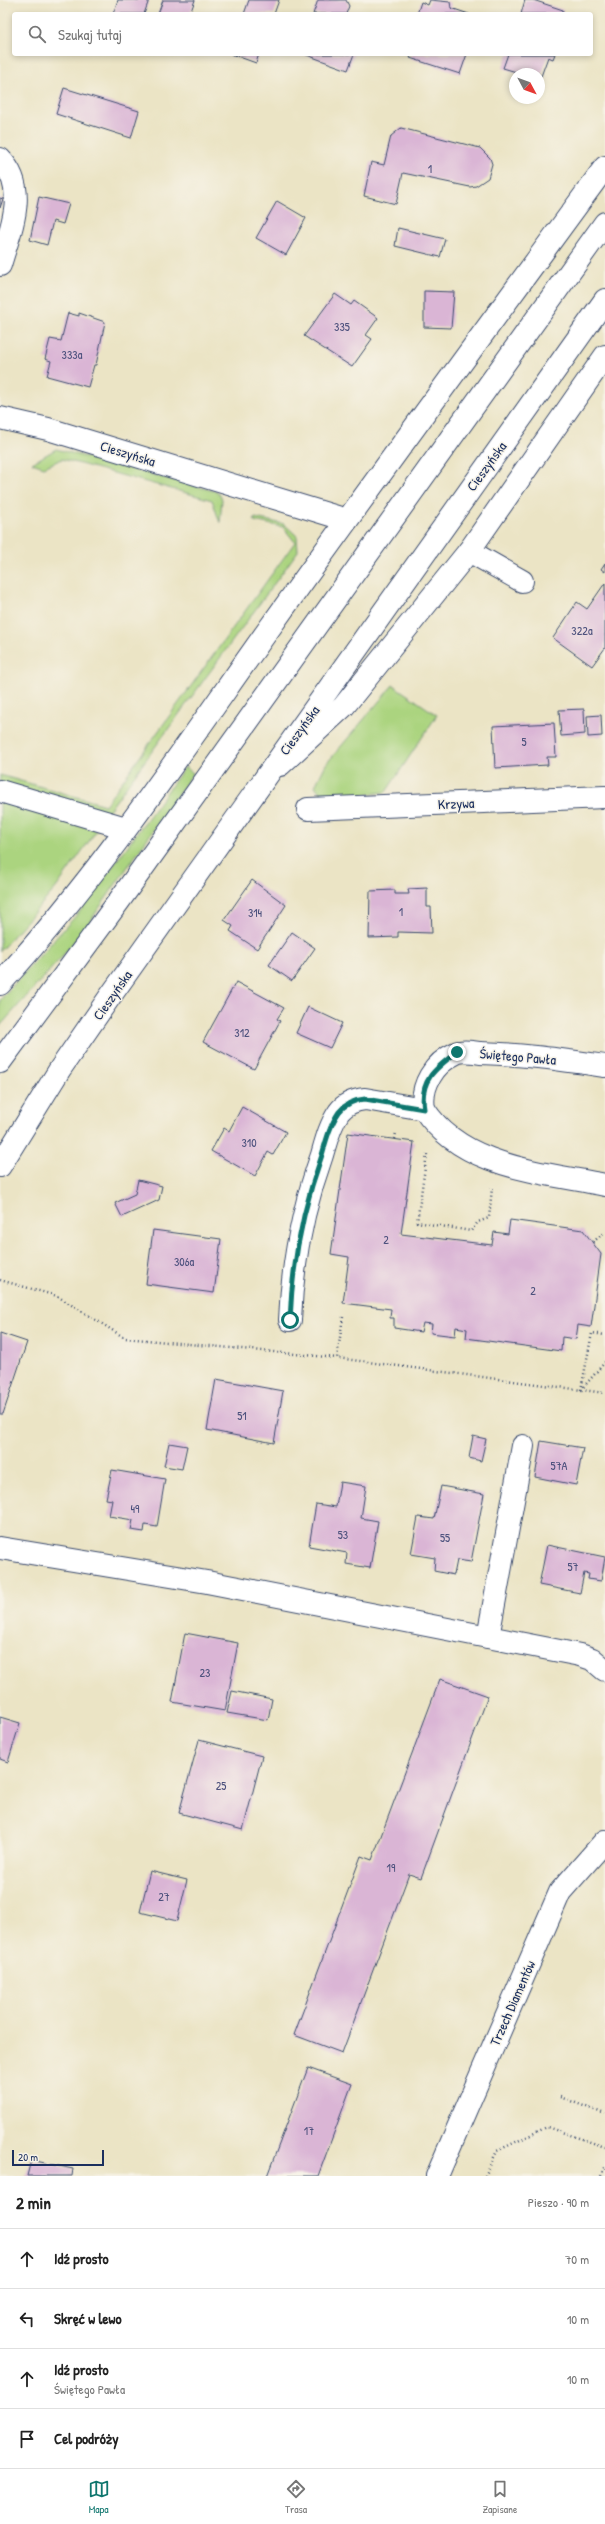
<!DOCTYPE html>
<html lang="pl">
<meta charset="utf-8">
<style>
body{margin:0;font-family:"Patrick Hand",sans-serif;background:#f2f2f2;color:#222}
.compass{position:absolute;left:509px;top:68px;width:36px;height:36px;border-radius:50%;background:#fff;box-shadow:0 2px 6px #0003;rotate:131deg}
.scale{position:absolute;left:12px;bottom:10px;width:92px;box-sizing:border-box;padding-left:4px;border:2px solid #1b2f5e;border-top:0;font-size:11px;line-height:14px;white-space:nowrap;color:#1b2f5e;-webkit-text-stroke:3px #f7f3e8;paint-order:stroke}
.stop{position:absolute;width:12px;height:12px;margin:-9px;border:3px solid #0f766e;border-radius:50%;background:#fff}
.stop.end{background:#0f766e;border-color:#fff;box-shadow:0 1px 4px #0008}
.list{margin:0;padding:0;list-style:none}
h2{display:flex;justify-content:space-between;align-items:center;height:52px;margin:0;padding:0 16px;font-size:17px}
h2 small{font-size:13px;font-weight:400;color:#767676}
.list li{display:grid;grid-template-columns:26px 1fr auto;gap:12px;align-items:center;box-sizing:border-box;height:60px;padding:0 16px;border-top:1px solid #e0e0e0}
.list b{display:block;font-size:15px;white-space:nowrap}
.list p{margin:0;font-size:13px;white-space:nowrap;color:#767676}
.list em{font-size:13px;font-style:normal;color:#767676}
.icon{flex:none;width:22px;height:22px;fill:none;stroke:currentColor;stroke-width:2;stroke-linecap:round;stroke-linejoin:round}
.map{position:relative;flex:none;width:605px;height:2176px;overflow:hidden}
.search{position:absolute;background:#fff;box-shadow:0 2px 6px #0003;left:12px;right:12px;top:12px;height:44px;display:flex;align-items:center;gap:10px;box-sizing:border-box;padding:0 14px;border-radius:4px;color:#767676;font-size:15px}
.sheet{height:292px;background:#fff}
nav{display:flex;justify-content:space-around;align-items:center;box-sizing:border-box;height:56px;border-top:1px solid #e0e0e0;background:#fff;font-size:11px;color:#767676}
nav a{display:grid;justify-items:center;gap:2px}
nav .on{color:#0f766e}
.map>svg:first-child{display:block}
</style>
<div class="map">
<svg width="605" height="2176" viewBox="0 0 605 2176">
<rect width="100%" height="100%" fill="#f7f3e8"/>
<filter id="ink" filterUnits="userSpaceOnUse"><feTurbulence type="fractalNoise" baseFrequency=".025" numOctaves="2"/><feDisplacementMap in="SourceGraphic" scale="8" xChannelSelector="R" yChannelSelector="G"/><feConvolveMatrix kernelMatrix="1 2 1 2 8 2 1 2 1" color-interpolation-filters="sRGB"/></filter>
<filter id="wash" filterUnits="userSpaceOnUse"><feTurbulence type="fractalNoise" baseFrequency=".012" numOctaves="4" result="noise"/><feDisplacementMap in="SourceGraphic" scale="16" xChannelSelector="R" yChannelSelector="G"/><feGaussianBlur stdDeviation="0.9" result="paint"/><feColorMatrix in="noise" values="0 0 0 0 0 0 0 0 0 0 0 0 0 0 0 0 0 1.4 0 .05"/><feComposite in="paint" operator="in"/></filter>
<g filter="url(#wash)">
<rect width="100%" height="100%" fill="#ebe4c5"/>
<!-- green -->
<g fill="#abd47f" stroke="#63826e">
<polygon points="56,449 218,492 222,499 220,523 212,500 62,459 44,467 32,463"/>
<polygon points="255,518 284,524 297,536 298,551 107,813 0,782 0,775 105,805 295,542 283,527 254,521"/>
<polygon points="393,685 437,715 386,792 325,799 315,786 326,764"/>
<polygon points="185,767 193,773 86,927 60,959 0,1026 0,1000 81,910"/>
<polygon points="0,801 97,830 56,888 0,951"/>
</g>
<g id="blocks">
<!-- building -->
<g fill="#dab5d5">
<polygon points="118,0 149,0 144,14 113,14"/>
<polygon points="163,0 195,0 190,14 158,14"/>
<polygon points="249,0 279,0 274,14 244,14"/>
<polygon points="318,0 346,0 349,6 346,14 313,14"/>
<polygon points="430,0 450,2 451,8 469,14 417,14 421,2 428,5"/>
<polygon points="525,0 533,0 563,10 562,14 521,14"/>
<polygon points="231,54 259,54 256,63"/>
<polygon points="304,54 354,54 348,70"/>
<polygon points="412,54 467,54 460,74 410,58"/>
<polygon points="508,54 555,54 553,59 548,57 540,79 539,74 523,74 503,68"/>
<polygon points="64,88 139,111 131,138 56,114"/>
<polygon points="401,128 480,148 490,158 492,164 488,178 476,186 470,187 403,173 396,204 364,196 371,162 384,165 391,136"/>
<polygon points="39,197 69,204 63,224 53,221 47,245 30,240"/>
<polygon points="0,198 3,199 0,208"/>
<polygon points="277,201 306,218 286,255 256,238"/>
<polygon points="398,228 445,239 440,257 395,246"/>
<polygon points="424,291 454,292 451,328 424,327"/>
<polygon points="335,294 351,305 354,301 378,318 366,335 372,339 352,367 304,336"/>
<polygon points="68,313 79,316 79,313 105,322 96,365 94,365 88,387 47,376 51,361 45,359 50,339 61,341"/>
<polygon points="605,563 605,572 601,569"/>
<polygon points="605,583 605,648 592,666 553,638 577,602 587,609"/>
<polygon points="584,709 585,734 561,736 559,710"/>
<polygon points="601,715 602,736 588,737 587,716"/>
<polygon points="554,723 556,757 547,757 548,765 495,768 493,726"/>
<polygon points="252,880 286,905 257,949 230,931 233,926 224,920"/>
<polygon points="427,888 427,907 431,907 432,933 398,932 398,937 369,938 370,891 395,890 395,894 409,894 408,889"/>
<polygon points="292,932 315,948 292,981 269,965"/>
<polygon points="236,982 284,1008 277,1019 280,1021 254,1069 203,1042"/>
<polygon points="308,1007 342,1023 330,1048 296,1033"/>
<polygon points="242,1107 286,1132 273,1155 268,1152 255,1176 211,1151 224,1128 229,1131"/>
<polygon points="348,1133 414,1142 401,1234 492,1245 494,1232 508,1234 510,1220 583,1230 601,1254 591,1327 578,1325 576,1339 562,1337 561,1351 466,1338 467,1329 456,1327 455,1336 431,1333 432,1324 423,1323 421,1332 394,1328 394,1318 390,1318 391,1309 343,1303 349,1257 331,1254"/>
<polygon points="138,1180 162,1186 159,1200 122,1217 115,1203 135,1194"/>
<polygon points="153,1230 221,1239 214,1293 146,1284"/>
<polygon points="0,1333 27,1342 3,1414 0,1414"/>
<polygon points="216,1379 283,1391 274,1443 207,1430"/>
<polygon points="473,1436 486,1439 481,1461 469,1458"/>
<polygon points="541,1441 583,1448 576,1485 535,1477"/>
<polygon points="169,1443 187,1446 182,1469 164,1466"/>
<polygon points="112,1470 165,1479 157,1527 145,1525 144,1532 131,1530 133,1520 109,1516 112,1500 106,1499"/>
<polygon points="340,1482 366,1486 361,1518 378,1521 370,1568 346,1564 347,1553 309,1546 316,1504 336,1507"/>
<polygon points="441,1486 484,1494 471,1562 457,1560 454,1575 434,1571 435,1558 411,1554 418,1517 434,1519"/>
<polygon points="547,1545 605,1557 601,1581 588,1579 589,1574 584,1573 580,1593 539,1585"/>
<polygon points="185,1633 238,1643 225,1711 172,1702"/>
<polygon points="440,1679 488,1696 421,1878 409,1874 342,2053 294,2035 361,1856 372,1860"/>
<polygon points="232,1691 272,1699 268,1720 227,1713"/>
<polygon points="0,1717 20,1723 8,1762 0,1759"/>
<polygon points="199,1740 262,1756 243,1830 179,1813"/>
<polygon points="150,1871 187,1880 177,1921 140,1912"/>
<polygon points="308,2068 352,2084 318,2176 267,2176"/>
<polygon points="31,2160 73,2169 72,2176 27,2176"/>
</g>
</g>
</g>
<g filter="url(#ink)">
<use href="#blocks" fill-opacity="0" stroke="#3a4a6d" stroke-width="1"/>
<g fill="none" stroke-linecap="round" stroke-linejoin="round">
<defs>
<g id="minor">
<path d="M0 159C30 189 10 230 0 265"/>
<polyline points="0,418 48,429 347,520"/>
<polyline points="469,551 522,581"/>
<polyline points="280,765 344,706 469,551 605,356"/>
<polyline points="0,791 126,828"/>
<polyline points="308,809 605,797"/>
<path d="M0 984C101 873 184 748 271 626 381 472 493 320 605 167"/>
<path d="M424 1109C462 1168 543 1172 605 1185"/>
<path d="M290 1320C292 1264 303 1208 322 1155 326 1141 330 1125 339 1112 345 1104 355 1100 365 1099L424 1109C420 1086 434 1063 456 1053 462 1050 474 1052 480 1053 522 1054 563 1060 605 1066"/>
<polyline points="0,1548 207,1582 580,1655 592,1659 605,1670"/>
<polyline points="488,1637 523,1446"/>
<polyline points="437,2176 560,1892 605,1841"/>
</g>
<g id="major">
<polyline points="0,1062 119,901 605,223"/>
<polyline points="0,1166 60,1069 109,998 605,300"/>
</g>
</defs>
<!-- minor casing -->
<use href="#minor" stroke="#3a4a6d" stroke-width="24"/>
<!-- major casing -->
<use href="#major" stroke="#3a4a6d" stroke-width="24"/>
<!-- path -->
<g stroke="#3a4a6d" stroke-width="2.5" stroke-dasharray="1 3" stroke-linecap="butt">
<polyline points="395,1139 396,1132"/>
<polyline points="427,1154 417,1222 471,1231 478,1222 489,1218 492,1188"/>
<polyline points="593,1242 605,1232"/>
<polyline points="0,1280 57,1296 125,1338 337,1358"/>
<polyline points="343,1317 337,1358 605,1393"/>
<polyline points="581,1390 592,1333 605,1335"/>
<polyline points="581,1390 605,1362"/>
<polyline points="560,2097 605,2114"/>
<polyline points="485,2176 497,2151 547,2127 605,2147"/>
<polyline points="601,2176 605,2165"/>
</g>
<!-- minor -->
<use href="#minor" stroke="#fff" stroke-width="22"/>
<!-- major -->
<use href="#major" stroke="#fff" stroke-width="22"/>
</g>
</g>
<g fill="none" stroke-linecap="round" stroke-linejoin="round" filter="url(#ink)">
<!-- route -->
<path stroke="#0f766e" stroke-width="5" d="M290 1320C292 1264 303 1208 322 1155 326 1141 330 1125 339 1112 345 1104 355 1100 365 1099L424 1109C419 1080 436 1068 457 1052"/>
</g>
<g text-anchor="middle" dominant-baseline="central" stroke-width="3" stroke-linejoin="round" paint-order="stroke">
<!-- number labels -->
<g font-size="12" fill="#4b507c">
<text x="430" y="168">1</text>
<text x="342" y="326">335</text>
<text x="72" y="354">333a</text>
<text x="582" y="630">322a</text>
<text x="524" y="741">5</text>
<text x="401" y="911">1</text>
<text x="255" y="912">314</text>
<text x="242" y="1032">312</text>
<text x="249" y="1142">310</text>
<text x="386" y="1239">2</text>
<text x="184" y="1261">306a</text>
<text x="533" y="1290">2</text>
<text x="242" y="1415">51</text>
<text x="559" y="1465">57A</text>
<text x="135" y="1508">49</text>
<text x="343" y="1534">53</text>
<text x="445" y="1537">55</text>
<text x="573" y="1566">57</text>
<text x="205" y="1672">23</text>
<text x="221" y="1785">25</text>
<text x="391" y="1867">19</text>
<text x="164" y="1896">27</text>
<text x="309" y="2130">17</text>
</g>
<!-- street labels -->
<g font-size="14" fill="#1b2f5e" stroke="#f7f3e8">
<text transform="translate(128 453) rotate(17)">Cieszyńska</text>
<text transform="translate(486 466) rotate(-54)">Cieszyńska</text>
<text transform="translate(299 730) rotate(-54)">Cieszyńska</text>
<text transform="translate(456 803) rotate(-2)">Krzywa</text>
<text transform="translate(112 995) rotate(-55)">Cieszyńska</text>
<text transform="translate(518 1056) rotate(5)">Świętego Pawła</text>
<text transform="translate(512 2003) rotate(-66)">Trzech Diamentów</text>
</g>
</g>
</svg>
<svg class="compass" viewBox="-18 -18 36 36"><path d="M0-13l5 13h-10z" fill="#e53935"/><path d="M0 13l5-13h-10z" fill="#767676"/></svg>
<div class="scale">20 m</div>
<div class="stop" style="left:290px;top:1320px"></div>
<div class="stop end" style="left:457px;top:1052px"></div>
<div class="search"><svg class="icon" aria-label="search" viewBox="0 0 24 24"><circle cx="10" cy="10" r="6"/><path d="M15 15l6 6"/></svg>Szukaj tutaj</div>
</div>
<section class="sheet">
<h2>2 min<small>Pieszo · 90 m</small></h2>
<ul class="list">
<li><svg class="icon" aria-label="ahead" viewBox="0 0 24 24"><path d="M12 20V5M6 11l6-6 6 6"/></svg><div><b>Idź prosto</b></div><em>70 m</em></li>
<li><svg class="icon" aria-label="left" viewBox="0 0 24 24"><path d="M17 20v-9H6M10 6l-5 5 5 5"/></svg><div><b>Skręć w lewo</b></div><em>10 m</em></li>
<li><svg class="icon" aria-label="ahead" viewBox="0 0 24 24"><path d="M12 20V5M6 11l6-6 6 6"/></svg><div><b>Idź prosto</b><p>Świętego Pawła</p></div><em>10 m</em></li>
<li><svg class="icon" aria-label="arrive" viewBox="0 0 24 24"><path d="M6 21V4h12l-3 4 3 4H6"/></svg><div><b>Cel podróży</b></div></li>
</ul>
</section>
<nav>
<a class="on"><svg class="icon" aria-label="map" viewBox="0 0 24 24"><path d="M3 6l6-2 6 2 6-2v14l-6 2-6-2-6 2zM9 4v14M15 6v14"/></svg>Mapa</a>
<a><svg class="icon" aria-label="directions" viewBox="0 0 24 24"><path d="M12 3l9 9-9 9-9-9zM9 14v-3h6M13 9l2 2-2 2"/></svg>Trasa</a>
<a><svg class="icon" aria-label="saved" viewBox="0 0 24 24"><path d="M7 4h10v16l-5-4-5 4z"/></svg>Zapisane</a>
</nav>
